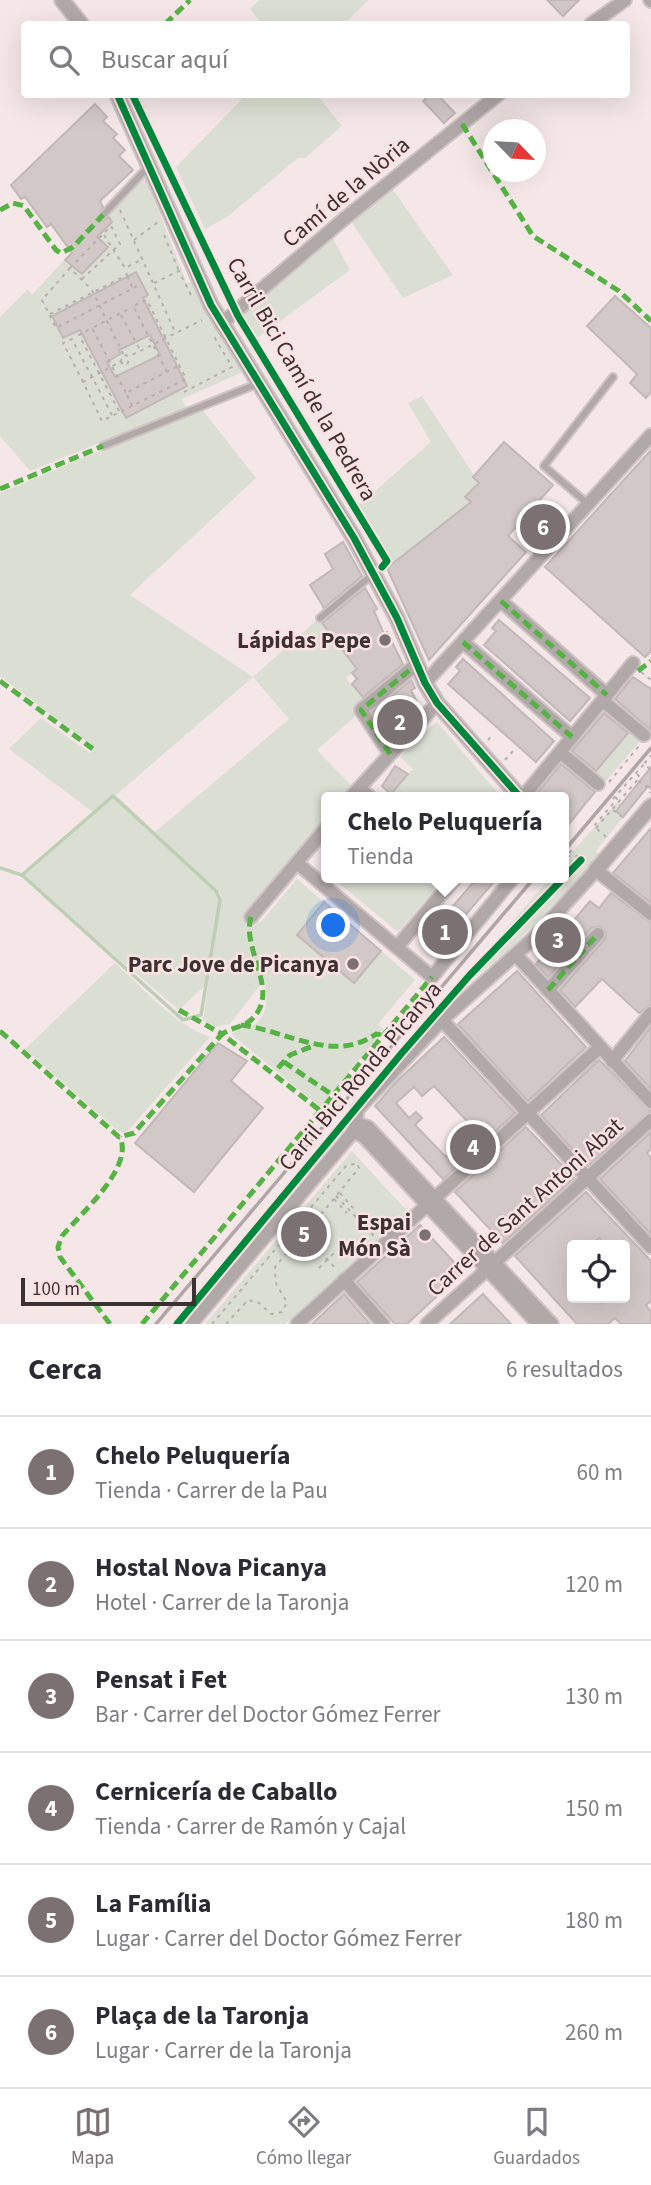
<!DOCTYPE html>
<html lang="es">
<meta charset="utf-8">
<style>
body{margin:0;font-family:"Source Sans 3",sans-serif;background:#f2f2f3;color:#2b2b33}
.controls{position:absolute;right:21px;bottom:21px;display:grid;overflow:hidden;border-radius:7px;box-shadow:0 7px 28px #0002}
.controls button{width:63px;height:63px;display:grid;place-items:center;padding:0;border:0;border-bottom:2px solid #e1e1e2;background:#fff;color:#2b2b33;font:35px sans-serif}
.compass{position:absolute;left:483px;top:119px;width:63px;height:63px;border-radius:50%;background:#fff;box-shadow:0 7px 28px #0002;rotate:115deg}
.scale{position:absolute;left:21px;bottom:18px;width:175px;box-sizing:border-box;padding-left:7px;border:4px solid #3b3132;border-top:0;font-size:19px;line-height:24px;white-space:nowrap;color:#3b3132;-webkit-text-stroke:5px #fbe1e2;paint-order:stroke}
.you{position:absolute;left:334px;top:926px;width:24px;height:24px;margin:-18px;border:5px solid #fff;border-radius:50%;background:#1a73e8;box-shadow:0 0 0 10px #1a73e833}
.badge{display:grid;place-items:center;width:46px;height:46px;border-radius:50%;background:#7c7172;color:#fff;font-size:23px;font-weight:700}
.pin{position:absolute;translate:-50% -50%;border:4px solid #fff;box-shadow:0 2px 7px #0006}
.popup{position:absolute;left:321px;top:792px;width:248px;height:91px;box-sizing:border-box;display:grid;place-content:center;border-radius:7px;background:#fff;filter:drop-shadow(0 2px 5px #0005);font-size:23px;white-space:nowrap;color:#7c7c81}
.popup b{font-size:26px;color:#2b2b33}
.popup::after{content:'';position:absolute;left:50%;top:100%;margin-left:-14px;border:14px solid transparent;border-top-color:#fff}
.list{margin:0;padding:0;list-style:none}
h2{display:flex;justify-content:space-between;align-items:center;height:91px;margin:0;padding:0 28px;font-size:30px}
h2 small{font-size:23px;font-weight:400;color:#7c7c81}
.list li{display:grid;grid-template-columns:46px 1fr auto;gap:21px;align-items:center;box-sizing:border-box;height:112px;padding:0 28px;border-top:2px solid #e1e1e2}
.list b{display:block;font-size:26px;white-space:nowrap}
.list p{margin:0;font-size:23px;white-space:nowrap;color:#7c7c81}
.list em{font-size:23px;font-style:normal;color:#7c7c81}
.icon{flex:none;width:38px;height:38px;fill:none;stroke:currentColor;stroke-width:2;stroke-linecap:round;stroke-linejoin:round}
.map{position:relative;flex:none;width:651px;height:1324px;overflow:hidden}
.search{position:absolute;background:#fff;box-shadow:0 7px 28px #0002;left:21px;right:21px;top:21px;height:77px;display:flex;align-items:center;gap:18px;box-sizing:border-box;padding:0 24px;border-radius:7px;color:#7c7c81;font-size:26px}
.sheet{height:763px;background:#fff}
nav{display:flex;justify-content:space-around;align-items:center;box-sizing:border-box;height:98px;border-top:2px solid #e1e1e2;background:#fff;font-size:19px;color:#7c7c81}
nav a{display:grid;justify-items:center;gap:4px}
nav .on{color:#7c7172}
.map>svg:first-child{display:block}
</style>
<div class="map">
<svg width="651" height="1324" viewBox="0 0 651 1324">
<rect width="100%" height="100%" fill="#f5e7e8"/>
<!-- green -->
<g fill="#dbdfd3" fill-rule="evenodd">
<polygon points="259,0 369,0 344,24 262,24 250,9"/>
<polygon points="246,95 317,95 342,126 305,158 298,158 227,217 205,229 176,167"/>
<polygon points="145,177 187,283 193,281 198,296 243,372 182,399 186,408 30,471 0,436 0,317 28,289 32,295 137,181"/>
<polygon points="391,187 453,275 403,298 350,220"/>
<polygon points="331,235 350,270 257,338 242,312"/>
<polygon points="422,396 479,483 465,497 471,502 392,564 358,506 431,442 408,403"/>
<path d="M201 408 256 478 130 595 253 677 318 619 357 668 346 678 366 700 358 714 317 750 353 787 344 797H326V818L247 913 260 923 297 879 415 980 378 1024 384 1030 320 1107 231 1034C238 1029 246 1030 252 1026 269 1017 268 996 264 980L230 1024 215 1027 203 1020 221 895 208 881 219 899 206 985 179 1010 21 876 94 813 9 749 41 718 90 753 95 748 0 676V493ZM253 677 289 719 155 832 116 795Z"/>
<polygon points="437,722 501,797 388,797 413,769 400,757 415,740"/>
<polygon points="630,732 640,741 606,781 595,772 609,756 602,736 616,748"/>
<polygon points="618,801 622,804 616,811 623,817 596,851 600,856 510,949 438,1008 550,878 564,878 564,861"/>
<polygon points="333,878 444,878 398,932"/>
<path d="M115 963C144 989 173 1024 210 1037L126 1133 118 1131 25 1049Z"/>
<polygon points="352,1151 408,1212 285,1324 205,1324"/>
</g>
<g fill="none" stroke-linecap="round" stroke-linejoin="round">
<!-- stream -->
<polyline stroke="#becfb5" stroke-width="3.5" points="0,868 22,875 113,796 216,891 220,900 201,1015 183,1020 22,875"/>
</g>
<!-- building -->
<g fill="#d2c8c8" stroke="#c2b8b8" stroke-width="2" fill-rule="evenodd">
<polygon points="547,0 579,0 563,16"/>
<polygon points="421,94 437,94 455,113 444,123 423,101 426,99"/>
<polygon points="95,104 107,117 103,121 117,134 113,138 125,150 119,156 133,170 100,201 103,207 98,217 102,221 109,217 112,222 97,237 108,247 82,274 65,260 72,253 51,224 47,227 25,197 21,199 11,185"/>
<path d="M136 272 148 295 143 298 187 386 126 418 80 330 63 338 52 316ZM150 335 160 355 115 377 107 362 120 354 119 350Z"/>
<polygon points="615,296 651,328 651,392 646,398 630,383 637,374 587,326"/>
<polygon points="504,442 553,485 508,536 526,552 429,660 387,568 471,502 465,497 479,483 473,477"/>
<polygon points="651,450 651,651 645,657 545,567"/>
<polygon points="343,542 362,576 324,608 310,585 333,569 325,554"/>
<polygon points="365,588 377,609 374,611 384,634 387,632 403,664 363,697 352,684 357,679 352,673 357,669 322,623"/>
<polygon points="499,620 590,698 570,721 484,645 496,631 492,628"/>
<polygon points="463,659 554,741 536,762 448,684 460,671 456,667"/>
<polygon points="633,677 651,689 651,730 615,699"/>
<polygon points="411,680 415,688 411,690 420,708 391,740 373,712"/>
<polygon points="604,713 628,733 596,771 572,751"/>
<polygon points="561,764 595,792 564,830 564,797 534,797"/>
<polygon points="395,766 408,774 391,794 382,786"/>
<polygon points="651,767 651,789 648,786 623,817 616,811"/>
<polygon points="651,828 651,903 613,873"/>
<polygon points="477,878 497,878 446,938 434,928"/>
<polygon points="611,893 651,923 651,1004 639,1013 602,979 575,1007 560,990 605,939 606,932 600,926 591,928 548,977 536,964 590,901 599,908"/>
<polygon points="324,902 381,951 354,983 297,935"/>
<polygon points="517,971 586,1047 528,1101 458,1024"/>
<polygon points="651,1027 651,1089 625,1061"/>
<path d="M444 1037 515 1113 443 1179 375 1106 396 1082ZM434 1086 468 1122 456 1133 463 1141 446 1157 415 1125 422 1118 416 1112 409 1118 396 1103 414 1087 422 1096Z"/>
<polygon points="218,1043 247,1061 231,1081 263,1108 194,1192 135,1143"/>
<polygon points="599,1060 651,1111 588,1166 541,1115"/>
<polygon points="526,1127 574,1178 503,1243 455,1192"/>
<polygon points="651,1132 651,1149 647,1153 651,1158 651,1234 600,1179"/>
<path d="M586 1192 651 1261V1301L646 1305 651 1312V1324H621L615 1318 608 1324H577L515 1256ZM599 1238 606 1245 611 1241 615 1245H625V1298H607L602 1303 597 1298H572V1245H591Z"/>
<polygon points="420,1225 463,1272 407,1324 395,1324 357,1282"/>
<polygon points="344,1294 370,1324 312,1324"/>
<polygon points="483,1294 511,1324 450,1324"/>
</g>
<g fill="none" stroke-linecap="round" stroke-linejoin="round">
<defs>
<g id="service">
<polyline points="103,215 149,166"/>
<polyline points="103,446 257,384"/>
<polyline points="588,504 544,466 613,377"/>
<polyline points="320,618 372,575"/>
</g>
<g id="minor">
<polyline points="650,0 651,1"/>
<polyline points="591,24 625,0"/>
<polyline points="221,324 344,219 499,94"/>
<polyline points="501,601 607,695"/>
<polyline points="463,642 572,737"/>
<polyline points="425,683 651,435"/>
<polyline points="603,701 644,735"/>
<polyline points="560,752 598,784"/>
<polyline points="390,754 361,710 417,664"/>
<polyline points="359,788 370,797"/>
<polyline points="351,797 437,703"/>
<polyline points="523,797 633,663"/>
<polyline points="297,863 432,977 513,878"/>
<polyline points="251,917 326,828"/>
<polyline points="397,947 455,878"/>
<polyline points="516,955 651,1102"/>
<polyline points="548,990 598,934"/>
<polyline points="442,1020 651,1247"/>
<polyline points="612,1061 651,1013"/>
<polyline points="353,1122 368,1127 552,1324"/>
<polyline points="353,1132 363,1136 538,1324"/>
<polyline points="344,1280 383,1324"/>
<polyline points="191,1324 353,1132 358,1109 442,1020 535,937 596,870 651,914"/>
<polyline points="297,1324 599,1048"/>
<polyline points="427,1324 651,1120"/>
</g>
<g id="tertiary">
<polyline points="62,0 81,24"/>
<polyline points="117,94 211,305 354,538 397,618 425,683 437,703 520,797"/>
<polyline points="596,870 651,806"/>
</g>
</defs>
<!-- service casing -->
<use href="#service" stroke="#cfc3c4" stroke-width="10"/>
<!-- minor casing -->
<use href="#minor" stroke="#cfc3c4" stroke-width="16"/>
<!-- tertiary casing -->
<use href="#tertiary" stroke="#cfc3c4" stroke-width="18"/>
<!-- path -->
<g stroke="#b8aeaf" stroke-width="2" stroke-dasharray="3.5 5" stroke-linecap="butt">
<polyline points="120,210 175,332"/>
<polyline points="104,235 125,268 141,260"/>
<polyline points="164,235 179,271"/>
<polyline points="134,240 158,222"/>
<polyline points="70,268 42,300 56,328 141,284"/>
<polyline points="127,276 132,287"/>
<polyline points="82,279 120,244 111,226 70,268 92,290 123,354"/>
<polyline points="154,283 179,271 192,297"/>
<polyline points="50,314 127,275 125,268"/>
<polyline points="121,315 140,350"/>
<polyline points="94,327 132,307"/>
<polyline points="120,362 127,365 130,357"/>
<path d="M167 372 133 306 147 300 186 379 102 421 83 382 120 362 124 355 130 356C154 344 178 332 202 320"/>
<polyline points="83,382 63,343 72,339 112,415"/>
<polyline points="184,392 232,367 212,333"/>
<polyline points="132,406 126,393 178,366"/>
<polyline points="119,411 79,335 92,328 126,393"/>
<polyline points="641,672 651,680"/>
<polyline points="488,740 493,734"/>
<polyline points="505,760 513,751"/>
<polyline points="650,769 644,764 651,755"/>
<polyline points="638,781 649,788 650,793"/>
<polyline points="609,782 639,746"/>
<polyline points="613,799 644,764"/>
<polyline points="613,810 622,817"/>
<polyline points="596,828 640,777 636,773"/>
<polyline points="606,837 594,826 617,799 615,797"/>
<polyline points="564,845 571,851 566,856 577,856 584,863"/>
<polyline points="559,884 565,888"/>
<polygon points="424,939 429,941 427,946 422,943"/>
<polyline points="428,940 436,931"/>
<polyline points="340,1193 353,1208"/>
<polyline points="336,1196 375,1237"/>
<polyline points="334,1199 347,1213"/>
<circle cx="304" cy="1234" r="7"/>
<polyline points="309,1239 336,1269"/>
<polyline points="319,1268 334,1253"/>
<polyline points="212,1324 346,1166 357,1163 359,1168 309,1229"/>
<polyline points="226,1324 248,1300 259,1303 271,1314 282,1312 287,1302 276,1284 275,1267 294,1244 312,1243"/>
</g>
<!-- service -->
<use href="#service" stroke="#b1a8a8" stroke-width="6"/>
<!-- minor -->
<use href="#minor" stroke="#b1a8a8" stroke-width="12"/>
<!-- tertiary -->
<use href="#tertiary" stroke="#b1a8a8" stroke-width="14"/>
<!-- rail -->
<g stroke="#b1a6a7" stroke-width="3.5">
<polyline points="564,851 651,748"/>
<polyline points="156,1324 534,878"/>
</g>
<!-- quiet -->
<g stroke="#57b246" stroke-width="5" stroke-dasharray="10 5" stroke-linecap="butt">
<polyline points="165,24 190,0"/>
<polyline points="462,124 533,236 619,291 651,321"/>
<polyline points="0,210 13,203 24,206 56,250 61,253 73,247 103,215"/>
<polyline points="0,489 103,446"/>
<polyline points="501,601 607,695"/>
<polyline points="463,642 572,737"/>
<polyline points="638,671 651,661"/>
<polyline points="0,681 93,749"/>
<polyline points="390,754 361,710 417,664"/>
<polyline points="548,990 598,934"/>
<path d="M179 1010 222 1034C231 1028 243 1027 251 1020 282 992 241 950 251 917"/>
<path d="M241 1025C285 1030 333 1064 376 1034L384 1035"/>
<polyline points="0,1031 119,1137 134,1133 222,1034 322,1112"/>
<polyline points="284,1062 334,1096"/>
<polyline points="278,1068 290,1055 313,1046"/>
<path d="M110 1324 60 1257 58 1247 62 1236C81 1213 134 1168 120 1137"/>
<polyline points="142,1324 432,977"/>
</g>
<defs>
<g id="cycleway">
<polyline points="117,94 211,305 354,538 397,618 425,683 437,703 520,797"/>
<polyline points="132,94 238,316 387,561 382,567"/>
<polyline points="177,1324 401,1054 469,976 581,860"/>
</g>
</defs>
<!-- cycleway casing -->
<use href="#cycleway" stroke="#fbe1e2" stroke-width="11"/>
<!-- cycleway -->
<use href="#cycleway" stroke="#00873e" stroke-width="7"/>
</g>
<!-- markers -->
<g fill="#7c7172" stroke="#fbe1e2" stroke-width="2.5">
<circle cx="385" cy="640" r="7"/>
<circle cx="353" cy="964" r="7"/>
<circle cx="425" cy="1235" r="7"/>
</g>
<g text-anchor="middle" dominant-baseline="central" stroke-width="5" stroke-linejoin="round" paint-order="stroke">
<!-- street labels -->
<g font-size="23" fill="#3b3132" stroke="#fbe1e2">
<text transform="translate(346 192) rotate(-40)">Camí de la Nòria</text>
<text transform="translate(302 379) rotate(60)">Carril Bici Camí de la Pedrera</text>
<text transform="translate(360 1076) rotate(-50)">Carril Bici Ronda Picanya</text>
<text transform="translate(525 1207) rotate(-42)">Carrer de Sant Antoni Abat</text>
</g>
<!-- poi labels -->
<g font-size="23" font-weight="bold" fill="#3b3132" stroke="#fbe1e2" text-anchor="end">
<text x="371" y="640">Lápidas Pepe</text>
<text x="339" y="964">Parc Jove de Picanya</text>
<text x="411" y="1222">Espai<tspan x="411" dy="26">Món Sà</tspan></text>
</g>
</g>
</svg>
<div class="controls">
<button><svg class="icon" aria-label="locate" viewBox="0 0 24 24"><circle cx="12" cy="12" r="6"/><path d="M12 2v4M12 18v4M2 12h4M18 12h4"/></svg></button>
</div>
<svg class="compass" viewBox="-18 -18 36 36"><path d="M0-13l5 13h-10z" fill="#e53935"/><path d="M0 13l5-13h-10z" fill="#7c7c81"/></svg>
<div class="scale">100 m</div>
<div class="you"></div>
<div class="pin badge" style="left:445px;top:932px">1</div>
<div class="popup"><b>Chelo Peluquería</b>Tienda</div>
<div class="pin badge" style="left:400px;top:722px">2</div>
<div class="pin badge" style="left:558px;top:940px">3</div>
<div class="pin badge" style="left:473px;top:1147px">4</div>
<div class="pin badge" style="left:304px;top:1234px">5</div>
<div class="pin badge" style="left:543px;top:527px">6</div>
<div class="search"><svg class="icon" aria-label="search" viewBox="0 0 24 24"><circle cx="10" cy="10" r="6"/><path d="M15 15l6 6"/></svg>Buscar aquí</div>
</div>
<section class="sheet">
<h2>Cerca<small>6 resultados</small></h2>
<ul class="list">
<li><span class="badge">1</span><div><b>Chelo Peluquería</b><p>Tienda · Carrer de la Pau</p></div><em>60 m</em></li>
<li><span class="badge">2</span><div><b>Hostal Nova Picanya</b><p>Hotel · Carrer de la Taronja</p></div><em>120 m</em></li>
<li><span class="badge">3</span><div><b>Pensat i Fet</b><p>Bar · Carrer del Doctor Gómez Ferrer</p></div><em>130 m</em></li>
<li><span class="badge">4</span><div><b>Cernicería de Caballo</b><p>Tienda · Carrer de Ramón y Cajal</p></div><em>150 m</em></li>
<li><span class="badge">5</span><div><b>La Família</b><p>Lugar · Carrer del Doctor Gómez Ferrer</p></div><em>180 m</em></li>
<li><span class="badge">6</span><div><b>Plaça de la Taronja</b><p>Lugar · Carrer de la Taronja</p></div><em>260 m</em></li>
</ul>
</section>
<nav>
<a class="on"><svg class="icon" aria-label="map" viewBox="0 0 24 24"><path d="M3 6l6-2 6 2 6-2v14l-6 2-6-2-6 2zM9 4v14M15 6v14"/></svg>Mapa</a>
<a><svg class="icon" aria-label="directions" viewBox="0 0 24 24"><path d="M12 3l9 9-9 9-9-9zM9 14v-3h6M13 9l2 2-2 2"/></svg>Cómo llegar</a>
<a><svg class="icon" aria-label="saved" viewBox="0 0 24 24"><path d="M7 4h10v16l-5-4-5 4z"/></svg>Guardados</a>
</nav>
